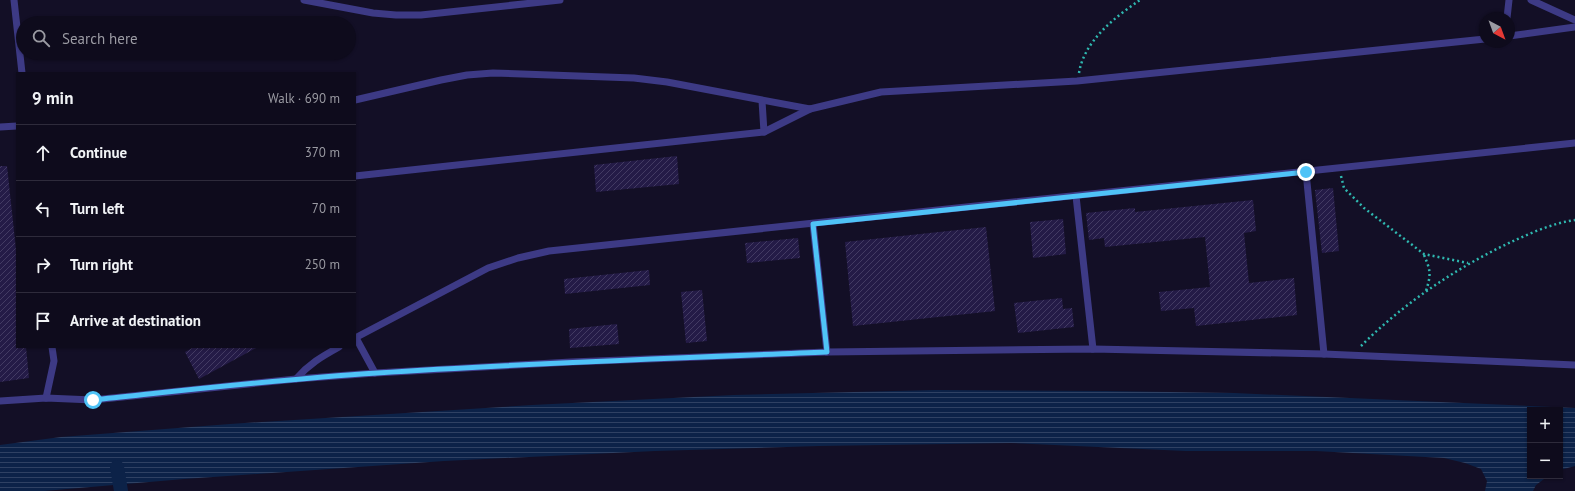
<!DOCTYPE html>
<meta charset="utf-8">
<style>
body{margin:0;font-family:"PT Sans",sans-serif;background:#171425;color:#f1f3f6}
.controls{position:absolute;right:12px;bottom:12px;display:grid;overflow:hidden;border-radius:0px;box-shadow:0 1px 3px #0004}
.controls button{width:36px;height:36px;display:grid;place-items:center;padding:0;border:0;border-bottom:1px solid #2e2b3b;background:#0e0b1c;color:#f1f3f6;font:20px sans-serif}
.compass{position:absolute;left:1479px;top:12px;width:36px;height:36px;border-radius:50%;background:#0e0b1c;box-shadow:0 1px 3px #0004;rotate:139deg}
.stop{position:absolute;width:12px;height:12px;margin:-9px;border:3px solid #4fc3f7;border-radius:50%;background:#fff}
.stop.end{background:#4fc3f7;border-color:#fff;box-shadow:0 1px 4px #0008}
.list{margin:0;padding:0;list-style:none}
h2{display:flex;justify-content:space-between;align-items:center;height:52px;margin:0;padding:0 16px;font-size:17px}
h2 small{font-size:13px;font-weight:400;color:#9b9ba3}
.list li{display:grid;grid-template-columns:26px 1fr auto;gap:12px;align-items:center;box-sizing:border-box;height:56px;padding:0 16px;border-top:1px solid #2e2b3b}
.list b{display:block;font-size:15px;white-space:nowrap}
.list em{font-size:13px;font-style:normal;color:#9b9ba3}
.icon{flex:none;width:22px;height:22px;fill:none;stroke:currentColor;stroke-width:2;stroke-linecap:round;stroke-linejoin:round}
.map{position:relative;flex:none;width:1575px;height:491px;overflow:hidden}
.search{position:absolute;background:#0e0b1c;box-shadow:0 1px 3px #0004;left:16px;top:16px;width:340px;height:44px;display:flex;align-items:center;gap:10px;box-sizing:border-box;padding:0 14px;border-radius:22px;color:#9b9ba3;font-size:15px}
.panel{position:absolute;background:#0e0b1c;box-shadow:0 1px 3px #0004;left:16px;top:72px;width:340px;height:276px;border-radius:0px}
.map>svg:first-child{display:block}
</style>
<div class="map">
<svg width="1575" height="491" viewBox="0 0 1575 491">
<defs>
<pattern id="water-rules" width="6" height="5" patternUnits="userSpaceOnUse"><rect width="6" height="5" fill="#0c2248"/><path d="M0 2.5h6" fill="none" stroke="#2f4163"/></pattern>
<pattern id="building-hatch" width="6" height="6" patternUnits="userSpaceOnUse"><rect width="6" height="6" fill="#241b47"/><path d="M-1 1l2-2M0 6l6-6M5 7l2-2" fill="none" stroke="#433b63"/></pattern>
</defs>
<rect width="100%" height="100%" fill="#130f26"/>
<!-- water -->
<polygon fill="url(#water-rules)" points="935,390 1106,391 1234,393 1575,408 1575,466 1560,470 1560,410 1530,410 1530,476 1548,476 1536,485 1533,491 1485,491 1487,481 1481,469 1465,463 1444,458 1316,451 1186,451 1011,443 819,446 655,451 444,461 184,479 44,491 0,491 0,445 61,437 230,424 532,405 734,395"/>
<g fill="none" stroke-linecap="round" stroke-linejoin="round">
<!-- canal -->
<polyline stroke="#0c2248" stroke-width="14" points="117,467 121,491"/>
</g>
<!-- building -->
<g fill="url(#building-hatch)">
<polygon points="677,156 679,184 596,192 594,165"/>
<polygon points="0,166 7,166 17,259 17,347 26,347 29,378 0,382"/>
<polygon points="1333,188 1339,251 1322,253 1315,190"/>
<polygon points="1253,200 1256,231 1244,233 1249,283 1294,278 1297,315 1196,326 1194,308 1161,311 1159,292 1210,287 1205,237 1105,247 1104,238 1089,240 1086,213 1135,208 1135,212"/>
<polygon points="1063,219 1066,254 1033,258 1030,222"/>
<polygon points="986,227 995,311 853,326 845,242"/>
<polygon points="798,238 800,258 747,263 745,243"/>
<polygon points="649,270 650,285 565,294 564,279"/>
<polygon points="702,290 707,341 686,343 681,292"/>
<polygon points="1062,298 1063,309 1072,308 1074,327 1018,333 1014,303"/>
<polygon points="617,324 619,344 570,348 569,329"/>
<polygon points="194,347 258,347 199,379 185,352"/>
</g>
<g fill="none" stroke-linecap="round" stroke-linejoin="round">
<!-- path -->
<g stroke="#2fb8b0" stroke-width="2.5" stroke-dasharray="2 3" stroke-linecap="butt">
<path d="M1079 73C1084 41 1115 17 1140 0"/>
<polyline points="1341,176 1344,188 1364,208 1424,254 1468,263"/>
<path d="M1424 255C1431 271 1431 275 1426 291"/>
<path d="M1361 346C1404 303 1456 268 1511 242 1531 233 1553 223 1575 220"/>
</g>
<!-- lane -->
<g stroke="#3d3a85" stroke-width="7">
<polyline points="14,0 22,73"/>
<polyline points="304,0 373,13 396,15 421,15 560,0"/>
<polyline points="1531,0 1575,20"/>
<polyline points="1507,18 1509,0"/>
<polyline points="1509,36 1575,27"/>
<polyline points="355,100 441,80 467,75 493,73 634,78 667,82 810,109 881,92 1077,81 1485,39"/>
<polyline points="762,101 764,132"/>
<polyline points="0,127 17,126"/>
<polyline points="1306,172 1324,354"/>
<polyline points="355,176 764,132 810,109"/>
<polyline points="1076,196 1093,349"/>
<polyline points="813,224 827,352"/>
<polyline points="355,338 488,268 518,258 549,251 1575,143"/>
<polyline points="356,338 375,373"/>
<path d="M296 379C309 364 321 357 339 347"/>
<polyline points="46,398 54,361 52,347"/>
<polyline points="0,401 46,398 93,400 296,379 375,373 571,362 827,352 1093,349 1324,354 1575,365"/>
</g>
</g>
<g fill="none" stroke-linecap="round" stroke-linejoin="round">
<!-- route -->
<path stroke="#4fc3f7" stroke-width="5" d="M93 400C188 390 282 379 377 373 527 363 677 358 827 352L813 224 1306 172"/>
</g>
</svg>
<div class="controls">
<button>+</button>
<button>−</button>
</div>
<svg class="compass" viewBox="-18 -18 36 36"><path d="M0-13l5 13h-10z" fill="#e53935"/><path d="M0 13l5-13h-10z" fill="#9b9ba3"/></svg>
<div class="stop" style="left:93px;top:400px"></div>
<div class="stop end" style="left:1306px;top:172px"></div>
<div class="search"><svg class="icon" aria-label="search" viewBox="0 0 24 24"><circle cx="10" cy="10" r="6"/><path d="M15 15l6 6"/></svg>Search here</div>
<section class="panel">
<h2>9 min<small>Walk · 690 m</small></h2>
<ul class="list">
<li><svg class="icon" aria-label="ahead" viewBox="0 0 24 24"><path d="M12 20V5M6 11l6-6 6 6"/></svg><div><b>Continue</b></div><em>370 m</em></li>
<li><svg class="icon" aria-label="left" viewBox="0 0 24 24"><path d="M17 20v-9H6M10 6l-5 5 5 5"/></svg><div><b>Turn left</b></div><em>70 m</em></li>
<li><svg class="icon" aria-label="right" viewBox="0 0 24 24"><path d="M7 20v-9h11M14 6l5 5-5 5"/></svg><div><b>Turn right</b></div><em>250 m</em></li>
<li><svg class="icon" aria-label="arrive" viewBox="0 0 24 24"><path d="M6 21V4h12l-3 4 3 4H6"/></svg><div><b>Arrive at destination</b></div></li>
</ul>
</section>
</div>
